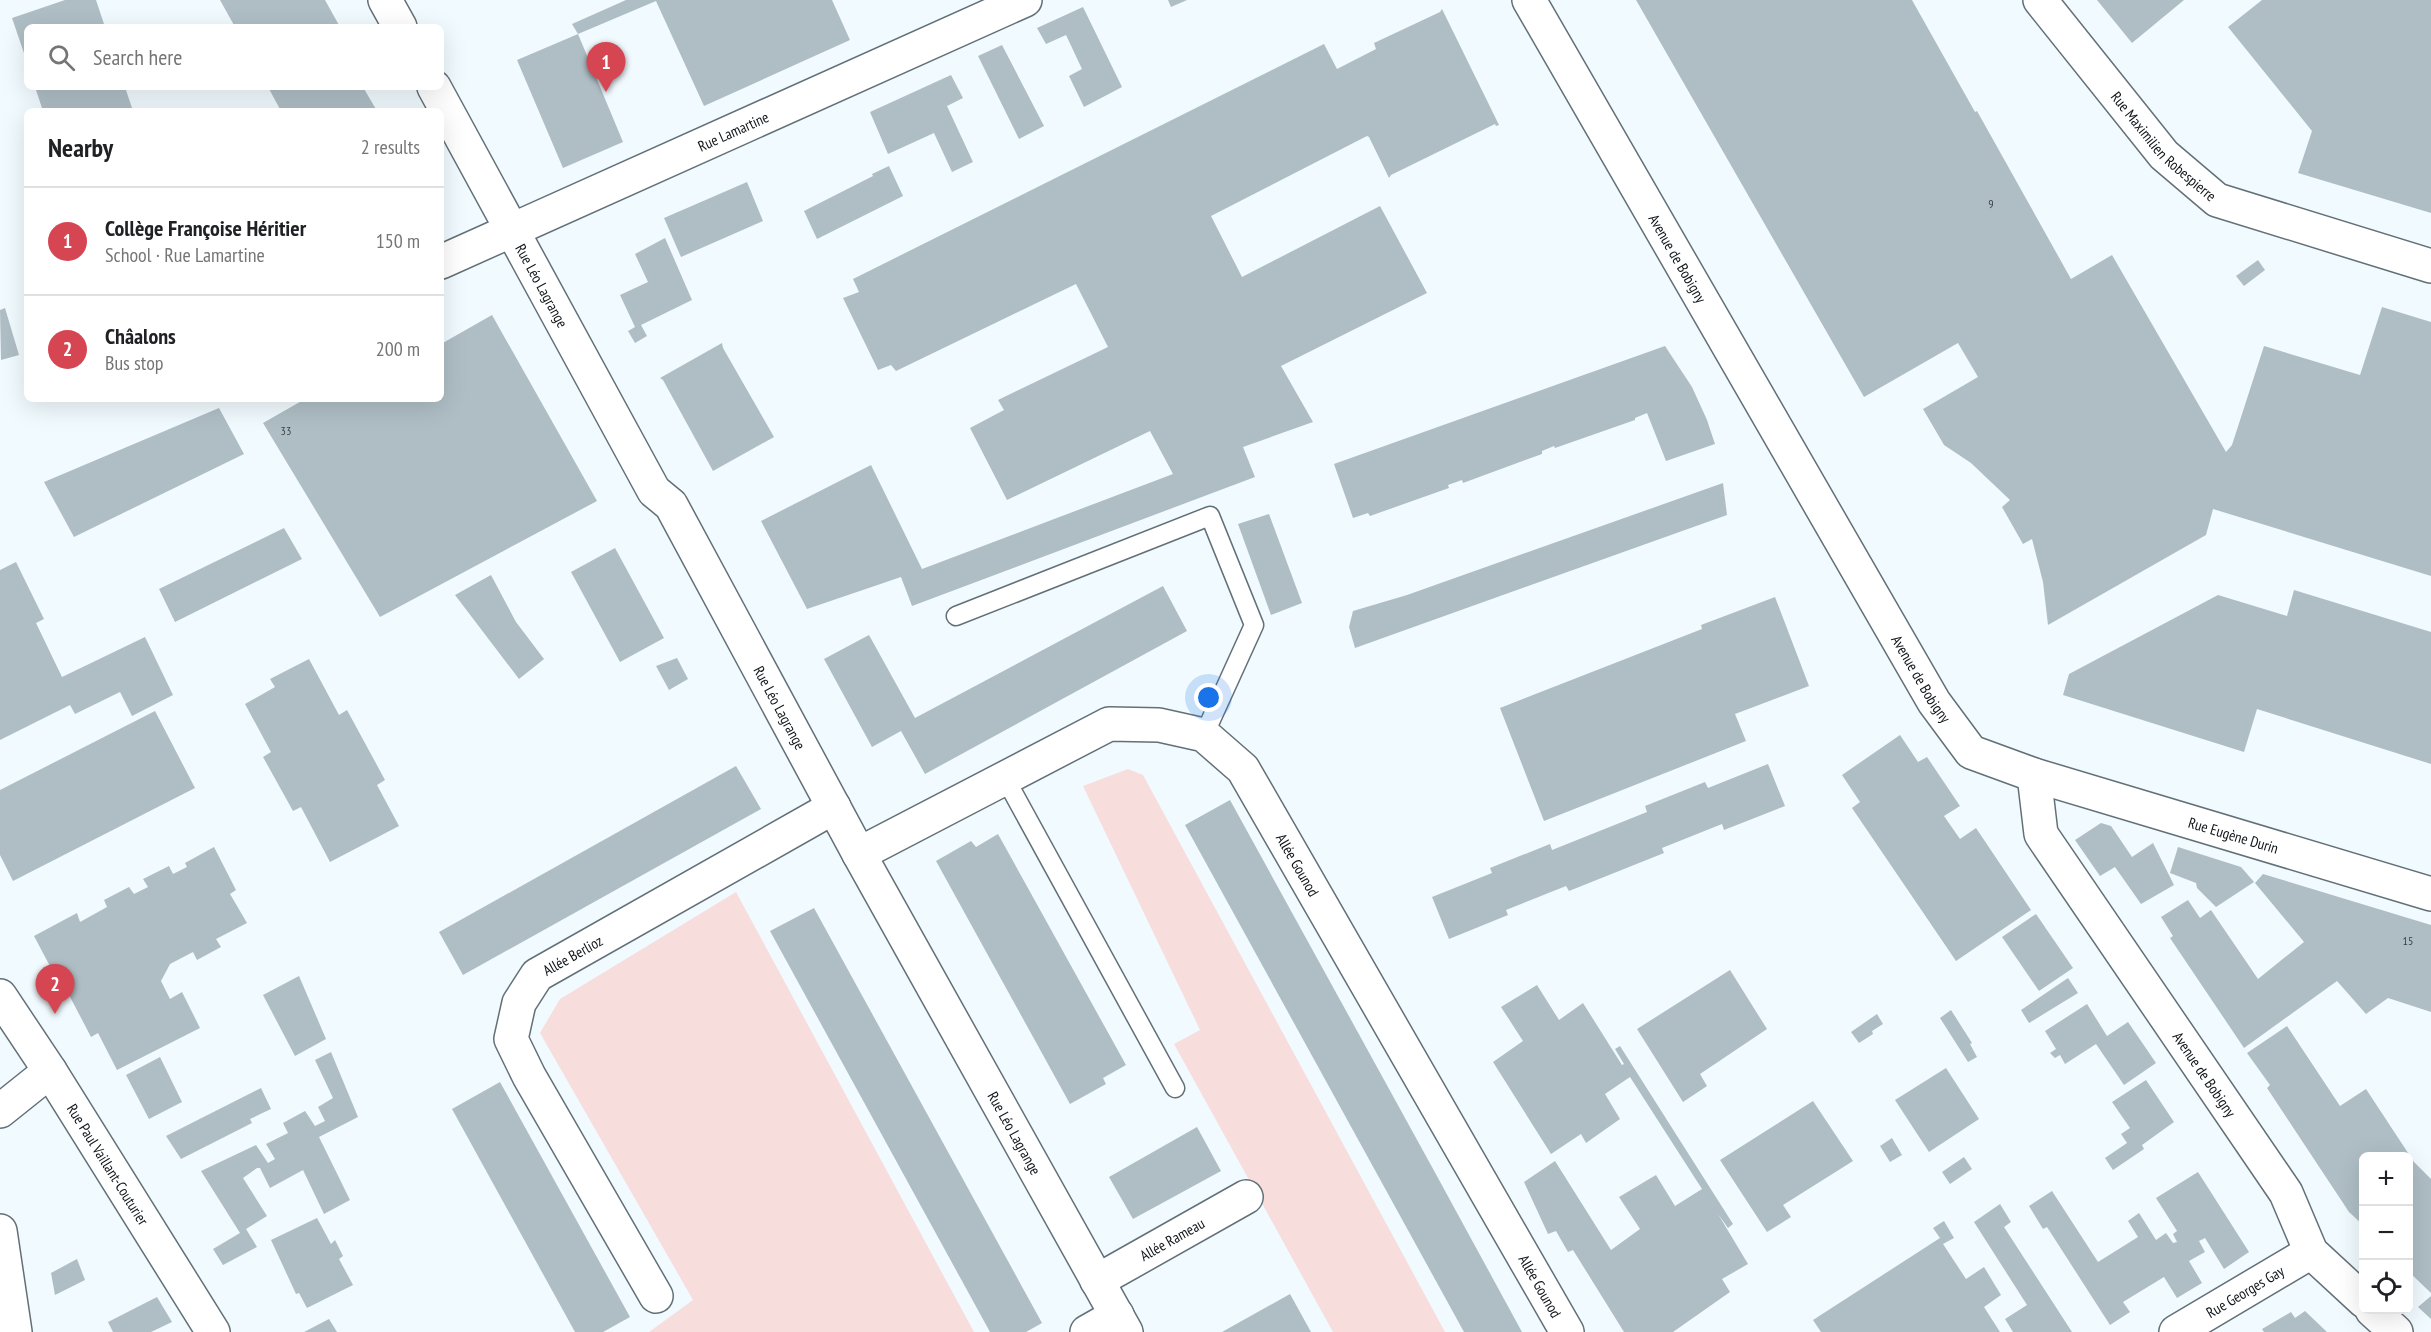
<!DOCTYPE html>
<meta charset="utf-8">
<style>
body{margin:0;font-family:"PT Sans Narrow",sans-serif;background:#f6f6f6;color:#202124}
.controls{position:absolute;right:18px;bottom:18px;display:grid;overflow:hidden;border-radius:9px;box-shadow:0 6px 24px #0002}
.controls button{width:54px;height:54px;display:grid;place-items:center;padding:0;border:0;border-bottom:2px solid #e0e0e0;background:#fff;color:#202124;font:30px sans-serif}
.you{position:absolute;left:1209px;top:698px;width:21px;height:21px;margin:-15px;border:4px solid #fff;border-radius:50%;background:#1a73e8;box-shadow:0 0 0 9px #1a73e833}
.badge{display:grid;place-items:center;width:39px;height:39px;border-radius:50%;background:#d64652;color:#fff;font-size:20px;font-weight:700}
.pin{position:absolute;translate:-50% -50px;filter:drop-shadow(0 2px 3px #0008)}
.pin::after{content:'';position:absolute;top:32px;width:21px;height:18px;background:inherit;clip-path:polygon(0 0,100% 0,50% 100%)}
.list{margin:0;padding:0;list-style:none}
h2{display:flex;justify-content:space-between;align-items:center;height:78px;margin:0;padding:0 24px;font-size:26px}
h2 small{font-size:20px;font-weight:400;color:#757577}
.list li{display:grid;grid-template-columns:39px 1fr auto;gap:18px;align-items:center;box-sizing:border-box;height:108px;padding:0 24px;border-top:2px solid #e0e0e0}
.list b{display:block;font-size:22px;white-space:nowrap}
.list p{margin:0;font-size:20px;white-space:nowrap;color:#757577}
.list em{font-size:20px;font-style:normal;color:#757577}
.icon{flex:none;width:33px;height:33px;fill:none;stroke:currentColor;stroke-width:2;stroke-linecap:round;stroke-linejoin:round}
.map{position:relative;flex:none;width:2431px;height:1332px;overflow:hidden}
.search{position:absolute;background:#fff;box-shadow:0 6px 24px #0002;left:24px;top:24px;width:420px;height:66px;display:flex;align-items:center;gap:15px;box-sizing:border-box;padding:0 21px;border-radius:9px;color:#757577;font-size:22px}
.panel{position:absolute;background:#fff;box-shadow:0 6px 24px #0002;left:24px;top:108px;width:420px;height:294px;border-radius:9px}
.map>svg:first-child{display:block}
</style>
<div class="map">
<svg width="2431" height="1332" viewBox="0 0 2431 1332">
<rect width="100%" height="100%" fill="#f1fafe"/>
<!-- green -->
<g fill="#f8dddd">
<polygon points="1128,769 1143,775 1445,1332 1333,1332 1174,1044 1200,1030 1083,786"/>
<polygon points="736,892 974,1332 649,1332 693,1300 540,1033 560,999"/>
</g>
<!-- building -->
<g fill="#afbec5">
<polygon points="65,0 96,0 105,27 27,27 27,62 12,18"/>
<polygon points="220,0 325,0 340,27 235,27"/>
<polygon points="626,0 832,0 850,40 704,106 656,1 578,34 572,24"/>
<polygon points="1168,0 1187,0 1171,7"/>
<polygon points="1636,0 1912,0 1975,112 1977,111 2071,279 2112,255 2226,452 2232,445 2264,346 2360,375 2382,307 2431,322 2431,576 2213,509 2206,535 2048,625 2043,582 2032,539 2023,544 2002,507 2010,500 1971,463 1944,445 1923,409 1978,377 1958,343 1864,397"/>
<polygon points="2097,0 2184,0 2132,43"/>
<polygon points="2262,0 2431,0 2431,213 2298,173 2312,131 2228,27"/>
<polygon points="1083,7 1122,87 1084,107 1069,76 1082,69 1066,35 1046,44 1037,28"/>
<polygon points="1442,9 1499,125 1496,126 1495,124 1391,175 1389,178 1369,137 1367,136 1211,216 1242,277 1380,206 1427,293 1281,366 1313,422 1243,447 1255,477 912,606 901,577 807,609 761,521 871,465 922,569 1173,474 1150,431 1007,500 970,428 1004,410 998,400 1108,347 1076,284 896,371 891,365 878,370 843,298 859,292 853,279 1324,44 1337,69 1376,49 1374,43 1440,12"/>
<polygon points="578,34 623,142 563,168 517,60"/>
<polygon points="1002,45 1044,126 1019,139 978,56"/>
<polygon points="951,75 963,98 947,106 973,162 952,172 934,133 888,154 870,112"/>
<polygon points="35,87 125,87 133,111 43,111"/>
<polygon points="268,87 363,87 377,111 281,111"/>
<polygon points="889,166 903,196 817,239 804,211 873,176 872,174"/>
<polygon points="747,182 763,221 681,257 664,218"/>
<polygon points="665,238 692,300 641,325 647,336 635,343 628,331 635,327 620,295 648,282 635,254"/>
<polygon points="2258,260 2265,270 2244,286 2236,276"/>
<polygon points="5,308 19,355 1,360 0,310"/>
<polygon points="492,315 597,501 380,617 263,423 305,399 441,399 441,344"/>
<polygon points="722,343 723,348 774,437 713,471 663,380 660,378"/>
<polygon points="1665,346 1692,387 1707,420 1715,444 1666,461 1647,413 1635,418 1635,420 1555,448 1554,446 1542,451 1542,454 1463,483 1462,480 1448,485 1449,488 1370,516 1368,513 1353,518 1334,464"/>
<polygon points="219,408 244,454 74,537 44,482"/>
<polygon points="1723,483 1727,515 1355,648 1349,627 1353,611 1407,595"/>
<polygon points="1269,514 1302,603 1271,615 1238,524"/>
<polygon points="284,528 302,559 175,622 159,589"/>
<polygon points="615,548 664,638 620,662 571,572"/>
<polygon points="16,562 44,619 36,623 62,677 145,637 173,695 132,716 120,692 75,714 70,705 0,740 0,570"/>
<polygon points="491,575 516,622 544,659 519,679 455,595"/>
<polygon points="1163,586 1187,631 925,774 901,731 872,747 824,659 869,635 915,718"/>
<polygon points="2294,590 2431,632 2431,764 2257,709 2244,752 2063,695 2069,674 2218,595 2287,616"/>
<polygon points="1775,597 1809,686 1735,714 1746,741 1544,821 1500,708 1702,629 1701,625"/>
<polygon points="677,658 688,679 669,690 656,666"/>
<polygon points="309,659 339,715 347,710 385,780 377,785 399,826 330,862 301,807 293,811 263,757 271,752 245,704 275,687 270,679"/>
<polygon points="155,711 195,788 13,881 0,855 0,790"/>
<polygon points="1900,735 1918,762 1927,757 1960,806 1944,816 1960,839 1976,828 2031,910 1956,961 1852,808 1860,802 1842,775"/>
<polygon points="1768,764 1785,806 1724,830 1722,824 1662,848 1664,853 1569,891 1566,886 1506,910 1508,915 1449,939 1432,897 1492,873 1490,868 1550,844 1552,850 1647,812 1645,806 1705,782 1708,788"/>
<polygon points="736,766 761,809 463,975 439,932"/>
<polygon points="1230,800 1432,1167 1522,1332 1464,1332 1185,825"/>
<polygon points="2101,823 2111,826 2132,857 2153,843 2174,885 2141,904 2115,867 2100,876 2075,840"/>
<polygon points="998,834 1126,1065 1103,1078 1106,1084 1070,1104 936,861 971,841 976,847"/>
<polygon points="214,847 236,890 230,894 247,923 216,939 221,947 197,960 193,952 170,964 161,981 170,999 182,992 200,1028 117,1070 98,1033 91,1037 55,968 52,970 34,936 77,913 80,922 107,907 104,900 129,887 134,894 148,887 143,879 169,866 173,874 187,867 185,863"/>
<polygon points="2178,847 2241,867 2254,882 2216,907 2197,888 2196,883 2170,873"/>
<polygon points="2263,874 2431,925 2431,1012 2388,998 2366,1014 2337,981 2244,1048 2170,938 2173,936 2161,917 2188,900 2200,918 2211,910 2258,979 2304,942 2255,883"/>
<polygon points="814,908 1042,1323 1026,1332 990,1332 770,931"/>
<polygon points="2036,914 2073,968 2039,991 2002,937"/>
<polygon points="1730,970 1767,1029 1700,1074 1707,1086 1683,1102 1637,1029"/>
<polygon points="299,976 326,1039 295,1056 263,995"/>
<polygon points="2068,978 2078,993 2029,1023 2021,1010"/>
<polygon points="1537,985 1559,1020 1583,1003 1622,1065 1624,1064 1615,1049 1620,1046 1733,1224 1728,1228 1718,1214 1748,1264 1722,1279 1730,1292 1673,1332 1624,1332 1573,1250 1568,1252 1556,1231 1548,1234 1524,1182 1555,1161 1611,1250 1640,1229 1619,1197 1656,1175 1675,1206 1702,1189 1630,1077 1605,1094 1620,1119 1586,1143 1581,1134 1551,1154 1493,1062 1523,1041 1501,1007"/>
<polygon points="2087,1004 2107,1036 2128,1022 2156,1063 2124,1085 2096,1044 2065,1064 2060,1055 2055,1058 2050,1053 2056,1049 2045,1031"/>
<polygon points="1951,1010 1972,1043 1970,1044 1977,1057 1968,1062 1940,1018"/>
<polygon points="1877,1014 1883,1024 1872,1031 1873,1034 1859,1043 1851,1032"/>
<polygon points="2287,1026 2340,1106 2366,1089 2414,1162 2431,1179 2431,1293 2408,1271 2408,1156 2364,1156 2364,1226 2349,1212 2267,1088 2270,1085 2247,1053"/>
<polygon points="331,1052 358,1117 319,1137 350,1200 324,1214 303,1170 270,1188 260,1168 257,1168 243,1178 267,1216 246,1229 257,1247 223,1265 213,1249 240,1233 201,1171 256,1145 268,1163 275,1159 266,1144 288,1133 283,1123 305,1111 315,1126 325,1121 318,1107 333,1098 315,1060"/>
<polygon points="160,1057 182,1102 149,1119 126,1075"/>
<polygon points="1946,1068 1979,1119 1929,1152 1895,1100"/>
<polygon points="2146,1080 2174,1122 2142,1145 2144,1149 2113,1170 2105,1158 2127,1143 2121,1134 2130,1128 2112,1102"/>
<polygon points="500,1082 630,1317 603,1332 575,1332 452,1109"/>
<polygon points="261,1088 271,1109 250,1119 252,1123 181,1159 166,1136"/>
<polygon points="1813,1101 1853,1161 1783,1205 1791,1217 1767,1232 1720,1160"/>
<polygon points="1197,1127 1221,1171 1133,1219 1109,1177"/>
<polygon points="1892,1138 1902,1155 1890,1162 1880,1146"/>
<polygon points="1964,1157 1972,1169 1950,1184 1942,1172"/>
<polygon points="2198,1172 2249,1252 2224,1269 2205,1238 2199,1241 2205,1252 2189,1261 2202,1283 2177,1298 2164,1277 2123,1302 2130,1312 2110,1325 2047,1227 2043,1229 2029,1206 2052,1191 2098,1262 2138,1237 2128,1221 2139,1213 2156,1240 2166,1233 2173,1243 2177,1242 2173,1234 2177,1231 2156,1198"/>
<polygon points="2000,1204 2011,1222 2004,1227 2072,1332 2013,1332 2005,1319 2027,1305 1974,1222"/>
<polygon points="317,1218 331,1244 335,1240 343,1256 339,1259 353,1285 307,1308 299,1293 296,1294 271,1240"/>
<polygon points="1944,1221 1954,1238 1943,1244 1966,1279 1984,1267 2001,1295 1984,1307 2000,1332 1821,1332 1813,1320 1940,1238 1933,1228"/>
<polygon points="77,1259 85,1280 55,1295 51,1273"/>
<polygon points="1290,1294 1311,1332 1222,1332"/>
<polygon points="2431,1296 2431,1319 2418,1307"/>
<polygon points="157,1297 172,1322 151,1332 113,1332 108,1322"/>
<polygon points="2305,1311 2327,1332 2264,1332 2262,1329 2291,1312 2295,1318"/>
<polygon points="329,1319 337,1332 304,1332"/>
</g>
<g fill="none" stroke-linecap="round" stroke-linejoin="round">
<defs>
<g id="lane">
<polyline points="956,616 1210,516 1254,625 1204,735"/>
<polyline points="1005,778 1175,1088"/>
</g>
<g id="street">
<polyline points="385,0 400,27"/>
<path id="s1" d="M1529 0 1934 702 1971 752 2034 775 2431 894"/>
<path id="s2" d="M2040 0 2164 155 2217 200 2431 266"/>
<path id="s3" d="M434 87 654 491 671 505 859 854 1126 1332"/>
<path id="s4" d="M441 262 1025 0"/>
<path id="s5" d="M2034 775 2041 834 2045 840 2286 1193 2311 1252 2364 1301"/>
<path id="s6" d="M859 854 1109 724 1159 725 1204 735 1243 769 1567 1332"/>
<polyline points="0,1111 50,1071"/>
<polyline points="0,1231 15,1332"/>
<path id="s7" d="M1097 1281 1246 1197"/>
<path id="s8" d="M656 1296 529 1076 511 1039 519 1003 537 975 834 807"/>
<polyline points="2372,1310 2396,1332"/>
<polyline points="1087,1332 1117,1315"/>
<path id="s9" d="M2176 1332 2311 1252"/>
</g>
<g id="secondary">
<path id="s10" d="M0 996 50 1071 213 1332"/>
</g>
</defs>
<!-- lane casing -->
<use href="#lane" stroke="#627077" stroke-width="21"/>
<!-- street casing -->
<use href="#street" stroke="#627077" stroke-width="36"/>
<!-- secondary casing -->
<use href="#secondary" stroke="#627077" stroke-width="36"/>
<!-- lane -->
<use href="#lane" stroke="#fff" stroke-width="18"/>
<!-- street -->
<use href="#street" stroke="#fff" stroke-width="33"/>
<!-- secondary -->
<use href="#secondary" stroke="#fff" stroke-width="33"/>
</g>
<g text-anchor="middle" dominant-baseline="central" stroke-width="4.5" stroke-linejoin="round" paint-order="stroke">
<!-- number labels -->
<g font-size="12" fill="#383f43">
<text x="1991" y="203">9</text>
<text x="286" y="430">33</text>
<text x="2408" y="940">15</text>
</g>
<!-- street labels -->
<g font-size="15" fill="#101518" stroke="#fff">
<text stroke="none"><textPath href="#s4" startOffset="320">Rue Lamartine</textPath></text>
<text stroke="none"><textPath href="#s2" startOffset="192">Rue Maximilien Robespierre</textPath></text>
<text stroke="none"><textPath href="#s1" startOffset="298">Avenue de Bobigny</textPath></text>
<text stroke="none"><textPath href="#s3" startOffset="226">Rue Léo Lagrange</textPath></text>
<text stroke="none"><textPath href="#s1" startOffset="784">Avenue de Bobigny</textPath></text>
<text stroke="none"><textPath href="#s3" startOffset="712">Rue Léo Lagrange</textPath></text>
<text stroke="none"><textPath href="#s1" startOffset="1148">Rue Eugène Durin</textPath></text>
<text stroke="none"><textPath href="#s6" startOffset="540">Allée Gounod</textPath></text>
<text stroke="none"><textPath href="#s8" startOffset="406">Allée Berlioz</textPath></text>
<text stroke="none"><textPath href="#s5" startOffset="350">Avenue de Bobigny</textPath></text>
<text stroke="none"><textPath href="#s3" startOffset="1198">Rue Léo Lagrange</textPath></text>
<text stroke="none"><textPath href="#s10" startOffset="200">Rue Paul Vaillant-Couturier</textPath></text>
<text stroke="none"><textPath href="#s7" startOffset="86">Allée Rameau</textPath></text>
<text stroke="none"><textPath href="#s6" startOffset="1026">Allée Gounod</textPath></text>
<text stroke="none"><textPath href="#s9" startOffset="80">Rue Georges Gay</textPath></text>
</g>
</g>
</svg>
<div class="controls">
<button>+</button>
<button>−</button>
<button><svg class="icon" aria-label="locate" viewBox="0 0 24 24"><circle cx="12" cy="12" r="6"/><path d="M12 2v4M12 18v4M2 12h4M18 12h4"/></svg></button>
</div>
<div class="you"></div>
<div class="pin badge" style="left:606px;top:92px">1</div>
<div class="pin badge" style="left:55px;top:1014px">2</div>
<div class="search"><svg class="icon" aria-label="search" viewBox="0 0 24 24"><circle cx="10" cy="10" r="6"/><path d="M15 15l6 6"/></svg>Search here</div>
<section class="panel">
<h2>Nearby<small>2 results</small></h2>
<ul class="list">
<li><span class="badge">1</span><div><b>Collège Françoise Héritier</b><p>School · Rue Lamartine</p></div><em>150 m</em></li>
<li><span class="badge">2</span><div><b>Châalons</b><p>Bus stop</p></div><em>200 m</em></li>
</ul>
</section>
</div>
